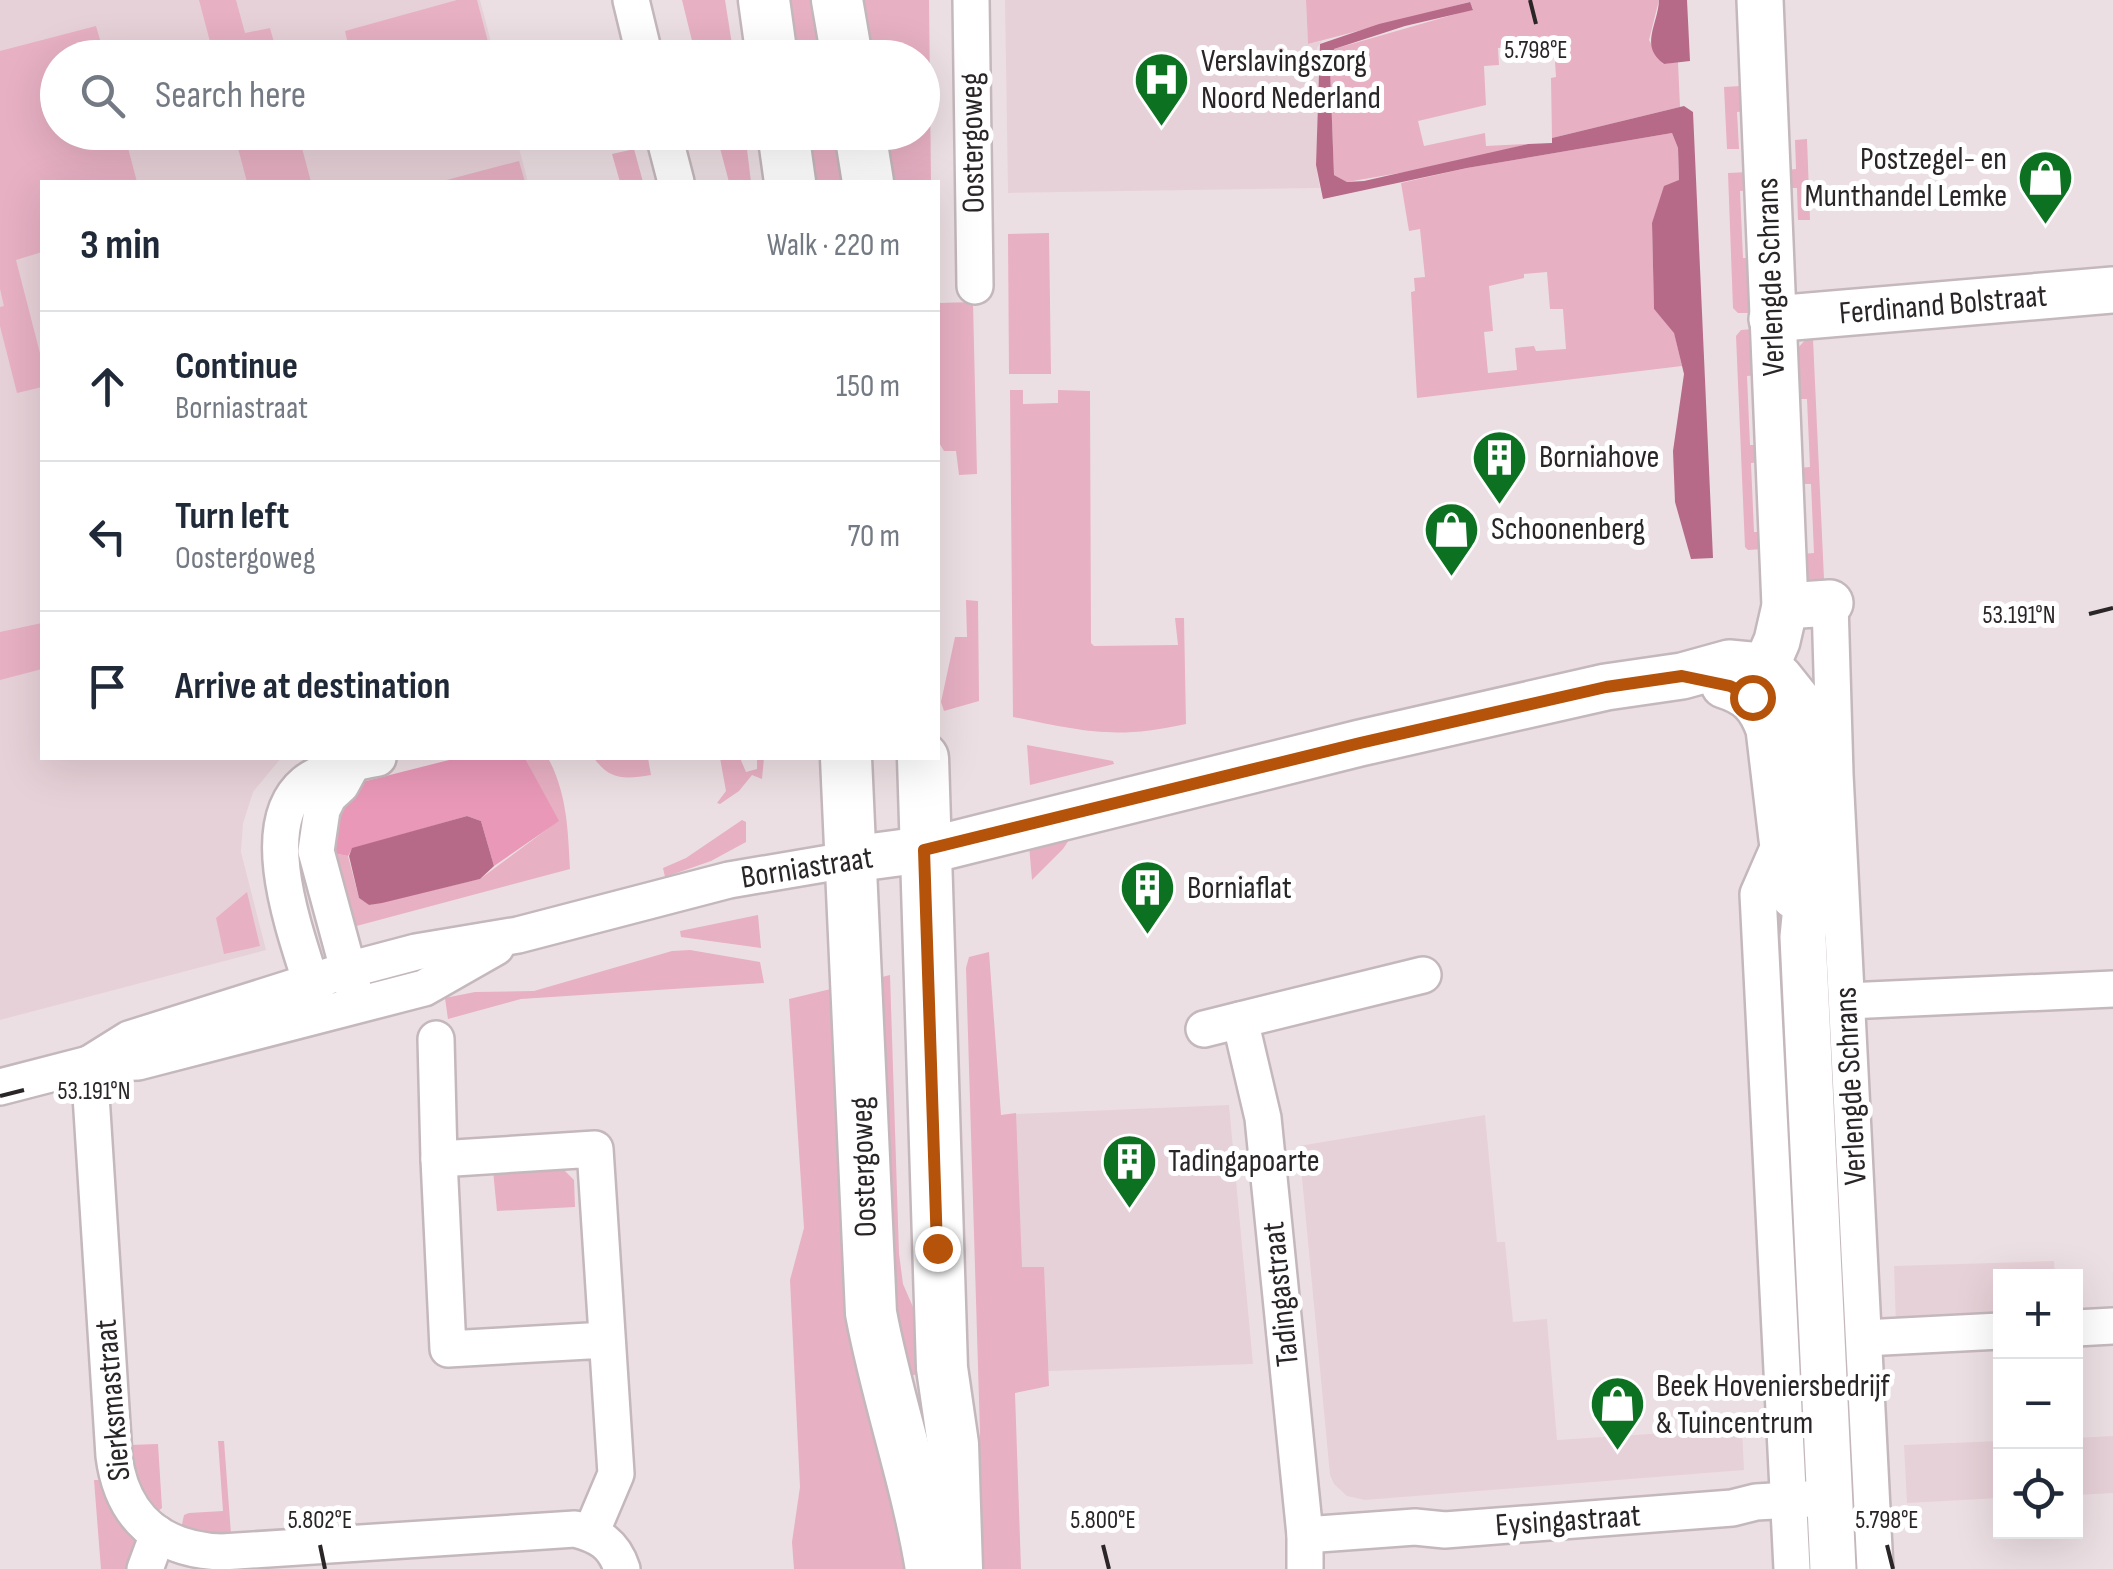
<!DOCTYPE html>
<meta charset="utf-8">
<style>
body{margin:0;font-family:"Sofia Sans Condensed",sans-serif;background:#f2f2f3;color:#1f2937}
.controls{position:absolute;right:30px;bottom:30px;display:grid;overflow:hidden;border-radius:0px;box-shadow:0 10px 40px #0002}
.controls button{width:90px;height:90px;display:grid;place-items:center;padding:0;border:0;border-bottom:2px solid #e0e1e3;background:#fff;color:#1f2937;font:50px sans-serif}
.stop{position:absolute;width:30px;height:30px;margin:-22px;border:8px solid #b45309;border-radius:50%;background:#fff}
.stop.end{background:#b45309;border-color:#fff;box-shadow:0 2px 10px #0008}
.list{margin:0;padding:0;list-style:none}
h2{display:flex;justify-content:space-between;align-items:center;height:130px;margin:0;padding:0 40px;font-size:42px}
h2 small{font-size:32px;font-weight:400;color:#747a83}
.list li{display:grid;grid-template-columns:65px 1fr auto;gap:30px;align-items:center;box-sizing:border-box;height:150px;padding:0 40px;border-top:2px solid #e0e1e3}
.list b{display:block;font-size:38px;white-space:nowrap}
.list p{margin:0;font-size:32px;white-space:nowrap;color:#747a83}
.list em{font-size:32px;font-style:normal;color:#747a83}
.icon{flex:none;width:55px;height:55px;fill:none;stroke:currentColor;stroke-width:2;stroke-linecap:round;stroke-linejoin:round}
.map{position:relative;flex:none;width:2113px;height:1569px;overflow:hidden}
.search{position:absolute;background:#fff;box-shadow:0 10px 40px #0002;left:40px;top:40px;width:900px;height:110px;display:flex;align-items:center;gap:25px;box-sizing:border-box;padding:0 35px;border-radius:55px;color:#747a83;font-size:38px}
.panel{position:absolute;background:#fff;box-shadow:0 10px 40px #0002;left:40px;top:180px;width:900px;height:580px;border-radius:0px}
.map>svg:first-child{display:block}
</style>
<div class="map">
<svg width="2113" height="1569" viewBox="0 0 2113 1569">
<rect width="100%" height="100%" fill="#ecdfe3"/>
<!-- built -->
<g fill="#e7d1d8">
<polygon points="0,0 480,0 495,57 58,58 58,132 515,133 528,182 42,182 42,758 281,758 253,792 243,824 241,852 266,950 0,1020"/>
<polygon points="1005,0 1306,0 1308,44 1322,41 1317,48 1320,75 1316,165 1320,188 1008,193"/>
<polygon points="1229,1105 1253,1364 1022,1372 1015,1114"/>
<polygon points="1485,1115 1497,1242 1505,1242 1513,1322 1547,1319 1557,1440 1742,1428 1744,1470 1365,1500 1347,1496 1334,1484 1330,1475 1299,1146"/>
<polygon points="2054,1261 2055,1276 2000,1276 2000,1320 1896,1325 1894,1266"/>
<polygon points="2113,1436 2113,1493 2076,1495 2076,1438"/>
<polygon points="2000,1441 2000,1498 1907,1503 1904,1445"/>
</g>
<!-- green -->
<g fill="#e7b0c3" fill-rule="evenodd">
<polygon points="199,0 236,0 245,33 270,28 278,57 214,57"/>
<polygon points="457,0 477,0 492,57 351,57 345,31"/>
<polygon points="682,0 725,0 734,57 696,57"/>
<polygon points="784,0 819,0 828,57 793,57"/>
<polygon points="857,0 929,0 931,182 887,182 879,133 922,132 922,58 866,57"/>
<polygon points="1306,0 1659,0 1649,40 1663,64 1678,62 1680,107 1552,138 1551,78 1556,77 1554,45 1498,48 1499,65 1484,66 1486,105 1418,121 1424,146 1485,133 1486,146 1528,144 1446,165 1347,182 1334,175 1330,68 1334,49 1473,9 1469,2 1308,44"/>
<polygon points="96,26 105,57 58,58 58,132 124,133 137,182 42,182 42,252 16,260 42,361 42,387 17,393 0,326 0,307 4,306 0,289 0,51"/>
<polygon points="1741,86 1747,111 1737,112 1739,149 1727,149 1724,87"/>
<polygon points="234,133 298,133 311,182 247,182"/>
<polygon points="716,133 745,133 751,182 729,182"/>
<polygon points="803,133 840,133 848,182 810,182"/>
<path d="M1672 133 1678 148 1679 180 1652 223 1654 309 1674 332 1682 366 1417 398 1411 292 1415 291 1414 278 1425 277 1420 229 1409 231 1401 183 1467 168ZM1547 272 1550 309H1563L1566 349 1536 351 1534 346 1515 348 1517 370 1488 373 1484 332 1493 331 1489 286 1524 278V274Z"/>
<polygon points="1807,139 1810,220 1798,220 1797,188 1787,188 1787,170 1796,169 1795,140"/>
<polygon points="634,149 643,182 620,182 612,154"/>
<polygon points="519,161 525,182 439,182"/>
<polygon points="1749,172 1750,190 1740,191 1743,258 1753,258 1752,313 1738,313 1733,308 1728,173"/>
<polygon points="1049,233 1051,374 1009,374 1008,234"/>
<polygon points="973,302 977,474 959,475 956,451 944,451 938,441 938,303"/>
<polygon points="1753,329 1758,375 1747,376 1750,445 1762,445 1762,462 1751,463 1754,532 1766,532 1763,549 1748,550 1745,547 1736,336 1741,330"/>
<polygon points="1809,336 1813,339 1824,579 1822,582 1807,582 1802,578 1801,554 1814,553 1811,484 1798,484 1797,468 1810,467 1807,399 1793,399 1795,351"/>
<path d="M1010 390H1023V404L1058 403V390L1090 391 1091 643 1094 646 1178 645 1175 618H1184L1186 724C1115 740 1082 731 1013 717Z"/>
<polygon points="966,600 978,601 979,701 944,711 941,702 955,637 967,637"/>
<polygon points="42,623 42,669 0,680 0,632"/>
<polygon points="1027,745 1113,761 1114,764 1030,785"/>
<path d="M525 758H548C567 793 568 830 570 869L349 928 328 852 348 856 359 898 369 905 480 879 558 821Z"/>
<path d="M594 758H648L651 775C626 779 610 781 594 758Z"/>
<polygon points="720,758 740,758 746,772 757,769 757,758 764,758 762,779 752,775 739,791 720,804 717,803 726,791"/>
<polygon points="742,820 746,822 746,842 711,861 665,877 663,868 686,858"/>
<polygon points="1071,837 1063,849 1032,880 1029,845"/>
<polygon points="247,892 260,946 224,954 216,918"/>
<polygon points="1771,908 1782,909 1786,938 1806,1352 1791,1352"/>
<polygon points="758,915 761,948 681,937 680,931"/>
<polygon points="690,950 760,962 764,983 521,999 448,1019 445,998 475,992 534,991 672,951"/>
<polygon points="989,952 1001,1115 1016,1113 1022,1267 1044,1267 1049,1386 1015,1393 1021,1569 973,1569 980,1433 966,968 969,957"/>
<polygon points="890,975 899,1254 903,1284 916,1314 920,1373 911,1376 888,1269 874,979"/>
<polygon points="835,988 920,1569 794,1569 792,1542 800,1487 790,1280 804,1228 789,999"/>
<polygon points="561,1167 574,1180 575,1207 497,1211 493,1170"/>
<polygon points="218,1441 224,1441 231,1534 206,1535 181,1529 184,1515 189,1513 223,1511"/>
<polygon points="158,1444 162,1508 158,1511 138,1490 129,1445"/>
<polygon points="94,1480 101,1480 112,1511 141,1540 130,1569 101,1569"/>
</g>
<!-- forest -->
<polygon fill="#e998b7" points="457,758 525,758 559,821 494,866 481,821 467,816 352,849 348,856 328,852 331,815 362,782"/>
<!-- water -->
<g fill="#b66a88">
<path d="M1659 0H1687L1690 61 1664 64C1639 46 1658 25 1659 0Z"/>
<polygon points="1470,2 1473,10 1405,26 1334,49 1330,68 1334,175 1347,182 1364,181 1528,144 1552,143 1552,138 1684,106 1693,112 1713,558 1691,559 1675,502 1673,451 1684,374 1674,333 1654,309 1652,223 1664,186 1679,180 1678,148 1672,133 1467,168 1323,199 1316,165 1320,44 1379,24"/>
<polygon points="467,816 481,821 494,866 480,879 382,903 369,905 359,898 349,856 352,848"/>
</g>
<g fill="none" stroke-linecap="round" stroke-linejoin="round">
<defs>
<g id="minor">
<polyline points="631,0 645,58"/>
<polyline points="971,0 975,286"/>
<polyline points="663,132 676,182"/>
<polyline points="1830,603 1835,774 1875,1569"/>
<polyline points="353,763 341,785 329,796 322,810 316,851 354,991"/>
<polyline points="1782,839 1758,894 1792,1569"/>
<polyline points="1847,1001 2113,989"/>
<path d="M317 1002C301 946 251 828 305 783 325 767 354 763 378 758"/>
<polyline points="1204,1029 1240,1020"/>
<polyline points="436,1039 439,1159"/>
<path d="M89 1064 114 1456C122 1518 160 1550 222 1552L575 1529C599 1535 614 1544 622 1569"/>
<polyline points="89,1064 129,1039 348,970 416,952 518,935 729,880 853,859"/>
<polyline points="0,1087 89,1064 138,1062 424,988 496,947"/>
<polyline points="2076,1328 2113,1326"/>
<polyline points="1864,1338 2000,1331"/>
<polyline points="591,1533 616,1474 595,1149 439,1159 448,1349 606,1340"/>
<polyline points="1305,1535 1415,1527 1445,1530 1732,1508 1756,1502 1809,1499"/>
<polyline points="145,1569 158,1534"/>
<polyline points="1305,1569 1305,1535 1263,1118 1240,1020 1423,975"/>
</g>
<g id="tertiary">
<polyline points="1772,319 2113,290"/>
<polyline points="1785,606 1830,603"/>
<path d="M1724 685C1749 693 1760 704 1769 729L1782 839 1794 896"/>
<polyline points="1753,696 1777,641 1785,606 1760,0"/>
<polyline points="853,859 943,847 1360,743 1606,687 1682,676 1729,663 1750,665 1779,677 1803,707 1809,730 1814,825 1803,937 1833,1569"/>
</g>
<g id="secondary">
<polyline points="764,0 772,58"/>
<polyline points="837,0 847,58"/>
<polyline points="783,132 790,182"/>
<polyline points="860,132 868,182"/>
<path d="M846 758 871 1313C887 1399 917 1482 931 1569"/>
<polyline points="923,758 942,1368 953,1444 957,1569"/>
</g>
</defs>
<!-- minor casing -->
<use href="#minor" stroke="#c4b8bc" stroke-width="40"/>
<!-- tertiary casing -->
<use href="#tertiary" stroke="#c4b8bc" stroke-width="50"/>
<!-- secondary casing -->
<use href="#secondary" stroke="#c4b8bc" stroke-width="55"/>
<!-- minor -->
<use href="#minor" stroke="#fff" stroke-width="35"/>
<!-- tertiary -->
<use href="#tertiary" stroke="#fff" stroke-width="45"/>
<!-- secondary -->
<use href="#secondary" stroke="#fff" stroke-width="50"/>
</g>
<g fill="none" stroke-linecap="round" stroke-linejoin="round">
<!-- route -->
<polyline stroke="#b45309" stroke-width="12" points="937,1248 924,850 1360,743 1606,687 1682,676 1730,686 1752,697"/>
</g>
<!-- ticks -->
<path fill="none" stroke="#2a2527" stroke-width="4" d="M1530 0 1536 24M2089 614 2113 608M0 1096 24 1090M320 1545 325 1569M1103 1545 1109 1569M1887 1545 1893 1569"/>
<!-- icons -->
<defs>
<symbol id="hospital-pin" viewBox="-11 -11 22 30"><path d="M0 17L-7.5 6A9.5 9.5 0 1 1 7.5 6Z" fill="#0c7121" stroke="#fff"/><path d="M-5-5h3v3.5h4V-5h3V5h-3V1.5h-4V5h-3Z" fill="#fff"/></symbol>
<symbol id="shop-pin" viewBox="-11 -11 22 30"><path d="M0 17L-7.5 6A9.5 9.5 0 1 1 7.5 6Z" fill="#0c7121" stroke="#fff"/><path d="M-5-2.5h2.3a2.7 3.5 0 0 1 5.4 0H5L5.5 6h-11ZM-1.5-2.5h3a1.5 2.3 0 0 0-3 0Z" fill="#fff"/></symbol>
<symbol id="building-pin" viewBox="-11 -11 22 30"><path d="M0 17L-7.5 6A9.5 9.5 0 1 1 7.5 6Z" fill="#0c7121" stroke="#fff"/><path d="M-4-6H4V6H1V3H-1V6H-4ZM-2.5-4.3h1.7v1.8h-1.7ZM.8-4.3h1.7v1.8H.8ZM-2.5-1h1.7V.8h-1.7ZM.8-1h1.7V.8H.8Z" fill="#fff"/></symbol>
</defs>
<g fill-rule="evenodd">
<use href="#hospital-pin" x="1130" y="48" width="63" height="86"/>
<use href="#shop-pin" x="2014" y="146" width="63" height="86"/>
<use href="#building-pin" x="1468" y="426" width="63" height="86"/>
<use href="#shop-pin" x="1420" y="498" width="63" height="86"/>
<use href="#building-pin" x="1116" y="856" width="63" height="86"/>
<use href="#building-pin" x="1098" y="1130" width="63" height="86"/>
<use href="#shop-pin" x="1586" y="1372" width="63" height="86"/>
</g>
<g text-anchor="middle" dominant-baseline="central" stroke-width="10" stroke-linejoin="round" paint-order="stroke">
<!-- poi labels -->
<g font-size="32" fill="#2a2527" stroke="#fff" text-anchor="start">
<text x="1201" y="61">Verslavingszorg<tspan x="1201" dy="37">Noord Nederland</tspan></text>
<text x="2007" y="159" text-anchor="end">Postzegel- en<tspan x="2007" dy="37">Munthandel Lemke</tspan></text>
<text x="1539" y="457">Borniahove</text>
<text x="1491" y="529">Schoonenberg</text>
<text x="1187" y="888">Borniaflat</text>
<text x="1168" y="1161">Tadingapoarte</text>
<text x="1656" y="1386">Beek Hoveniersbedrijf<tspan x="1656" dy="37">&amp; Tuincentrum</tspan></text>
</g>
<!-- street labels -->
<g font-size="32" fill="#2a2527" stroke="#fff">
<text transform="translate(973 143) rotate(-91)">Oostergoweg</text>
<text transform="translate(1771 277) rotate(-92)">Verlengde Schrans</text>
<text transform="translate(1943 305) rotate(-5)">Ferdinand Bolstraat</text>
<text transform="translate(807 868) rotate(-9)">Borniastraat</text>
<text transform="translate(1851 1086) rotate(-93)">Verlengde Schrans</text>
<text transform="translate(864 1167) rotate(-92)">Oostergoweg</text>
<text transform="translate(1281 1294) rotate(-96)">Tadingastraat</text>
<text transform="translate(113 1400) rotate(-95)">Sierksmastraat</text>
<text transform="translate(1568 1521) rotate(-4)">Eysingastraat</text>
</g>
</g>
<g font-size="25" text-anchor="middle" fill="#2a2527" stroke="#fff" stroke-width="10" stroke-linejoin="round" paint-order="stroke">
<text x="1536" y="58">5.798°E</text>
<text x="2019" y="623">53.191°N</text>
<text x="94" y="1099">53.191°N</text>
<text x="320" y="1528">5.802°E</text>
<text x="1103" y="1528">5.800°E</text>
<text x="1887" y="1528">5.798°E</text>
</g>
</svg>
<div class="controls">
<button>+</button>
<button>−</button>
<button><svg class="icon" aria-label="locate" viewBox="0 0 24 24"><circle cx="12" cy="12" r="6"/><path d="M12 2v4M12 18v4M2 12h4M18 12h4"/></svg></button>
</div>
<div class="stop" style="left:1752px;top:697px"></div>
<div class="stop end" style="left:937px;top:1248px"></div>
<div class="search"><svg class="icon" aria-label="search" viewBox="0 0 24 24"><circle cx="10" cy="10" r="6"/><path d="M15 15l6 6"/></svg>Search here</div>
<section class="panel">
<h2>3 min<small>Walk · 220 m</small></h2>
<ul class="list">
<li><svg class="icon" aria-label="ahead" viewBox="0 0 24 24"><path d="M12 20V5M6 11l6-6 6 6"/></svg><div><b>Continue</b><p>Borniastraat</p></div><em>150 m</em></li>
<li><svg class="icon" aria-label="left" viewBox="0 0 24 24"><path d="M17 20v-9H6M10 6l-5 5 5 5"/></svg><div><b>Turn left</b><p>Oostergoweg</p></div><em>70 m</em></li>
<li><svg class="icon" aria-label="arrive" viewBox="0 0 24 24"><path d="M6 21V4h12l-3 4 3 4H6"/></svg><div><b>Arrive at destination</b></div></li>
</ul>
</section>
</div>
